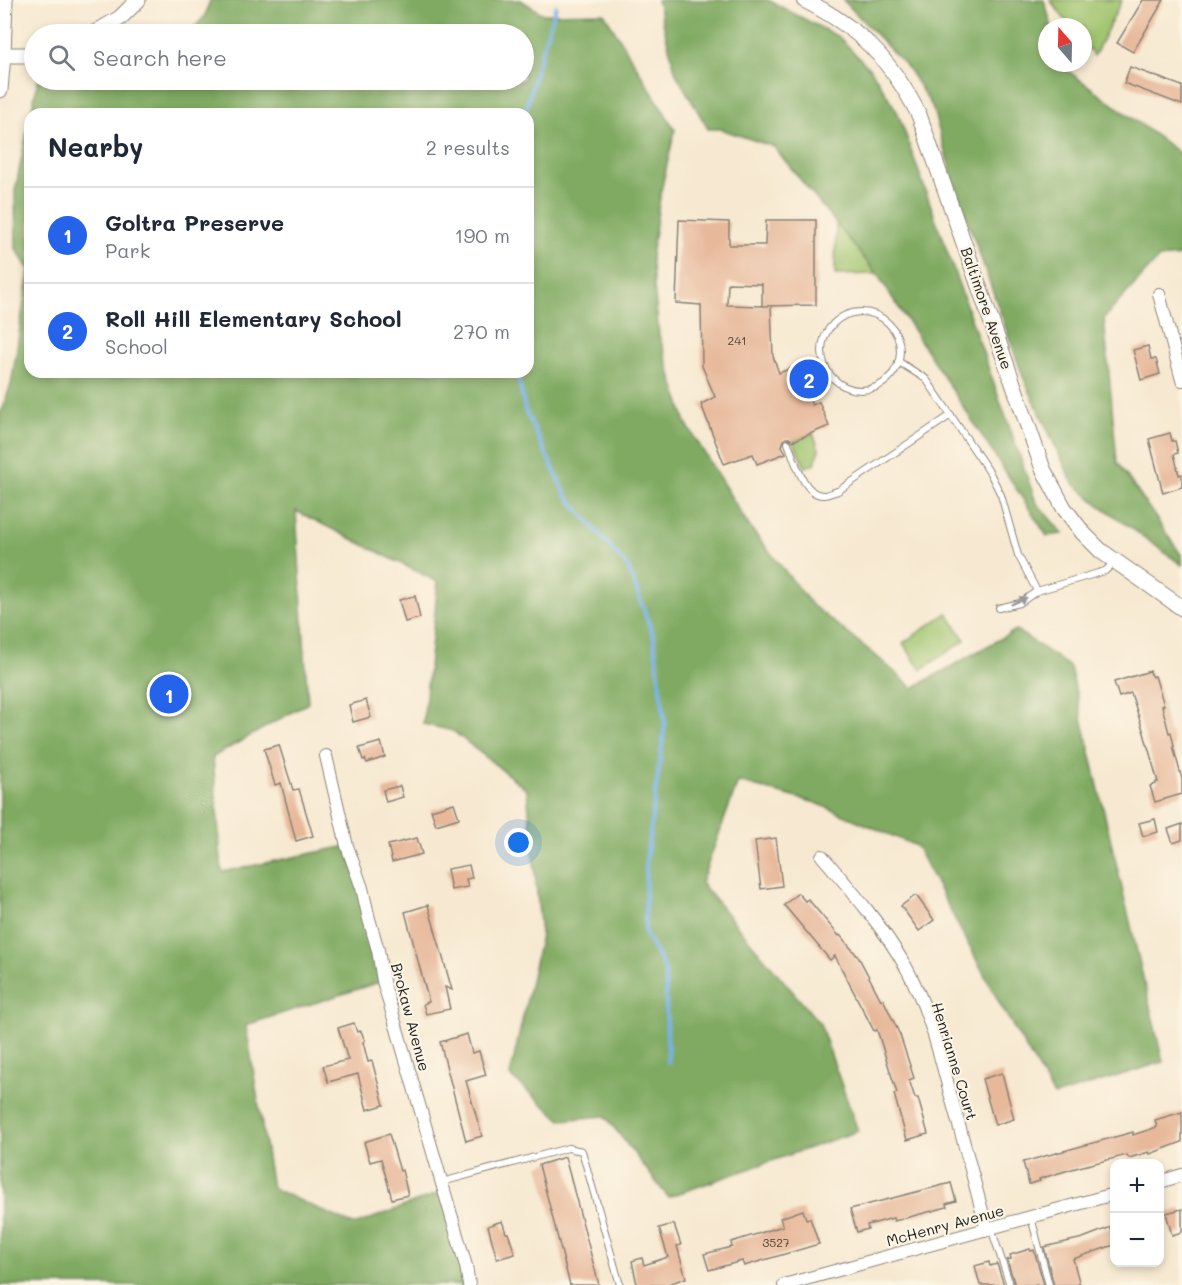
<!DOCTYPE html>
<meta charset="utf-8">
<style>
body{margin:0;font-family:Mali,sans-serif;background:#f6f6f7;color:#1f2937}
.controls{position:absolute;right:18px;bottom:18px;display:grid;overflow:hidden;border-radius:12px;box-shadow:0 3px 9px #0003}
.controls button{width:54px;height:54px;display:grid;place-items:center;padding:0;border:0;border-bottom:2px solid #e0e1e3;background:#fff;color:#1f2937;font:30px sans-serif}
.compass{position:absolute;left:1038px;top:18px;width:54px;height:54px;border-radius:50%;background:#fff;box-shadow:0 3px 9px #0003;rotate:340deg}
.you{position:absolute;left:519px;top:843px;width:21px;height:21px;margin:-15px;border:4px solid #fff;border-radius:50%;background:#1a73e8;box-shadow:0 0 0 9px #1a73e833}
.badge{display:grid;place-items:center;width:39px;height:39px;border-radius:50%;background:#2563eb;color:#fff;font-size:20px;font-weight:700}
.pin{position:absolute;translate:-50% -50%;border:3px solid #fff;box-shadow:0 2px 6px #0006}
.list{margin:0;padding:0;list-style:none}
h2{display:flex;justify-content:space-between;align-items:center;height:78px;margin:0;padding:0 24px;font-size:26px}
h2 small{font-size:20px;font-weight:400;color:#747a83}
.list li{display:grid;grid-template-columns:39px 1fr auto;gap:18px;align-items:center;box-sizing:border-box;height:96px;padding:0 24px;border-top:2px solid #e0e1e3}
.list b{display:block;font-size:22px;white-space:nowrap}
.list p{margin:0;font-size:20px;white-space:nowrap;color:#747a83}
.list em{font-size:20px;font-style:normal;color:#747a83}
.icon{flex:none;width:33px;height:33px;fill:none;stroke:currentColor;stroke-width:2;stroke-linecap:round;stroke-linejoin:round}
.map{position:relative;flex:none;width:1182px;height:1285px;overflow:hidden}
.search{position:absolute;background:#fff;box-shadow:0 3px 9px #0003;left:24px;top:24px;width:510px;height:66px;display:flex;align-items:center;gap:15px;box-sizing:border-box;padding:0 21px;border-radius:33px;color:#747a83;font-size:22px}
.panel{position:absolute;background:#fff;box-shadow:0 3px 9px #0003;left:24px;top:108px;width:510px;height:270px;border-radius:18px}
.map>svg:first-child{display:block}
</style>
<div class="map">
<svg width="1182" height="1285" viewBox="0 0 1182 1285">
<rect width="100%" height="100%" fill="#fcf5e5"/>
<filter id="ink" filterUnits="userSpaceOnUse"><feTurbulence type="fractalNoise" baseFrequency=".0167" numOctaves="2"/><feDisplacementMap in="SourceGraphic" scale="12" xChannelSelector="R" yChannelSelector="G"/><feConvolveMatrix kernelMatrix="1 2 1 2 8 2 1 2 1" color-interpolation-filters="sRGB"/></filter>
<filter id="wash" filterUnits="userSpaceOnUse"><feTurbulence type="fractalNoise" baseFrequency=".008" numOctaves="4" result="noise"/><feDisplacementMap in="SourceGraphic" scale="24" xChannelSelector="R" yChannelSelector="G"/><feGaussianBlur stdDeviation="1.35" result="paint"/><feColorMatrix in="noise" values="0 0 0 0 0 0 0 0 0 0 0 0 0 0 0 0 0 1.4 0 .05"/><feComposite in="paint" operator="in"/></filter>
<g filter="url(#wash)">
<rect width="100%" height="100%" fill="#f7e9d1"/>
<!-- green -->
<g fill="#a1c56f" stroke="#5e7046" stroke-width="1.5">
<polygon points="1050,0 1122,0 1094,56 1083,42 1083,27 1071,27"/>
<polygon points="836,223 877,274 835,275"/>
<polygon points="813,433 819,449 815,464 805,467 793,441"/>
<polygon points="947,613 965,640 921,670 903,643"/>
</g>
<!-- forest -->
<g fill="#80aa62" stroke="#4e633f" stroke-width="1.5">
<polygon points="210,0 521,0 543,14 604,13 675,130 661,191 651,257 659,335 686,423 749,526 812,605 874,654 913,688 1016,630 1070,667 1163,1062 1054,1096 1001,1006 916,846 816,803 738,782 701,883 820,1024 858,1131 668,1197 605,1116 561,1120 510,1076 541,935 527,790 453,731 423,724 438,582 296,511 308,703 213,757 222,872 347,846 383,981 246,1025 272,1188 354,1225 445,1191 469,1285 0,1285 0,413 11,385 29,270 16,249 15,191 30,117 30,372 528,372 528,114 31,114 38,80 120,80 122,81 125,80 524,80 524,34 188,34 205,16"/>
<polygon points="657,0 768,0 839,37 872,71 898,113 1036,502 1063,534 1047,536 877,274 774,147 720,129 708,129 676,74"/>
<polygon points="843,0 1044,0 1052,27 1047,27 1047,63 1062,63 1063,67 1182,155 1182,256 1159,258 1104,318 1117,462 1182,556 1182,565 1098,504 1072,482 1023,377 952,176 932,106 907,67"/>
</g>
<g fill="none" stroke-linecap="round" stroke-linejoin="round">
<!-- stream -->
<g stroke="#78b2e8" stroke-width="4">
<polyline points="525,114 537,66 556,6"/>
<polyline points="517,372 525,410 566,495 629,569 654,638 665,724 646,862 645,933 665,970 668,1062"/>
</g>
</g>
<g id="blocks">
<!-- building -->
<g fill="#e7b89a" fill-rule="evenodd">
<polygon points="1143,0 1164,0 1133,52 1117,43"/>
<polygon points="1130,67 1182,86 1182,105 1124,83"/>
<path d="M679 220 729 222V245H765L766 220H816V305L762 306H771L773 356 779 373 794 367 812 405 819 402 829 426 793 441 789 438H786L784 440 782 446 786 453 757 464 753 454 724 464 701 404 715 397 702 366 701 305 676 303ZM728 283 762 284V306L727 305Z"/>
<polygon points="1148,346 1151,359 1156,359 1160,374 1141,380 1133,350"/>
<polygon points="1170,433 1172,441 1175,441 1178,453 1174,454 1179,475 1182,474 1182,487 1163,493 1149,439"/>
<polygon points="415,596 420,618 405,622 399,600"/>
<polygon points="1150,671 1152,677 1155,676 1164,705 1162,706 1169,733 1171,732 1174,746 1173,746 1182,779 1182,794 1155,802 1150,786 1156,784 1156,782 1158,782 1144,733 1131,693 1119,697 1114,682"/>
<polygon points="366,700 371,717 353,722 349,705"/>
<polygon points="381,742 385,757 367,763 365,759 363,760 359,748"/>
<polygon points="279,745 293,790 299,789 313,836 296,841 281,783 275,785 264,749"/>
<polygon points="400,786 403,797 386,802 383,790"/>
<polygon points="454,803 459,818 436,825 431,810"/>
<polygon points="1155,819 1158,832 1143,836 1139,823"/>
<polygon points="1182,824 1182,840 1173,843 1168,829"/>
<polygon points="417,838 422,854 392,862 388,845"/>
<polygon points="776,838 782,886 761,889 755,841"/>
<polygon points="469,865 472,878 466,879 468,887 451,890 447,869"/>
<polygon points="798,893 805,901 808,899 839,936 840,935 859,958 881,1000 883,999 900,1035 914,1078 909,1080 915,1098 918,1098 928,1134 907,1140 894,1094 897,1093 877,1030 874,1031 835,956 830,960 784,905"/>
<polygon points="916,895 934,920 919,931 901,906"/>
<polygon points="428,905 452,990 445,987 450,1009 426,1014 423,1004 429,1002 405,912"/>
<polygon points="354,1023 357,1032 361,1031 365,1041 363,1042 368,1062 372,1061 384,1105 367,1110 358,1074 328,1082 323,1066 348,1060 338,1028"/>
<polygon points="467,1034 472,1053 479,1051 486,1075 466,1081 482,1136 466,1141 440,1042"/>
<polygon points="1002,1073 1014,1119 995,1125 982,1079"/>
<polygon points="1182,1112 1182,1142 1150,1154 1149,1152 1129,1158 1127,1155 1079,1167 1039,1179 1040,1181 1029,1184 1023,1162 1133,1132 1133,1135 1157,1127 1155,1120"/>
<polygon points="389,1134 400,1171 402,1170 408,1195 392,1199 381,1159 370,1162 364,1142"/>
<polygon points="565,1157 599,1285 570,1285 539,1165"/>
<polygon points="951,1183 956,1201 946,1204 947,1207 894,1221 893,1218 879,1222 867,1225 868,1229 857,1232 850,1209"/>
<polygon points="1182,1209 1182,1232 1172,1235 1166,1213"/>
<polygon points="803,1210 806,1219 810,1218 819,1244 744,1266 742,1261 709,1270 704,1254 732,1247 731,1242 783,1226 780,1218"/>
<polygon points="502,1221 506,1233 508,1233 515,1254 497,1259 488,1226"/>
<polygon points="674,1224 681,1245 677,1246 686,1278 665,1285 637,1285 632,1261 642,1258 644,1265 668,1257 659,1228"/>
<polygon points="1111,1227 1114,1239 1114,1245 1073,1259 1080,1285 1054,1285 1044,1247 1083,1238"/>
<polygon points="1030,1249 1031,1251 1034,1250 1044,1285 1015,1285 1007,1260 1011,1259 1010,1255"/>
<polygon points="989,1262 990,1266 997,1264 1004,1285 980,1285 975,1266"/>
</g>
</g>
</g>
<g filter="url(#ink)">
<use href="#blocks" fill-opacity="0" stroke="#8a8276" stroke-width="1.5"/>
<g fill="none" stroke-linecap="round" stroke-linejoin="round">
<defs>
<g id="service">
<circle cx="861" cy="351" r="39"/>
<polyline points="899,362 926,379 990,473 1001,495 1018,555 1037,591 1105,571 1114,563"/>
<path d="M788 443C794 458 804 497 824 495 828 495 833 492 838 491L951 415"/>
<polyline points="999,608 1020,603 1037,591"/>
<polyline points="442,1182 568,1148 582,1151 620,1285"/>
<polyline points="1031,1217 1049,1285"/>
<polyline points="991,1228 1010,1285"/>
</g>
<g id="minor">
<polyline points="1159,294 1182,380"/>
<polyline points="326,756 347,846 362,888 369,919 378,950 383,981 466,1266 469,1285"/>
<path d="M822 856C853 892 884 928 907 969 928 1008 939 1051 950 1093 963 1139 975 1184 987 1230"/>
<polyline points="1160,1182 1182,1175"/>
<polyline points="784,1285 1114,1194"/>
</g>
<g id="tertiary">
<path d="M804 0C860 28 891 60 919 115L1043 469 1064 508 1083 533 1101 551 1182 608"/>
<polyline points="93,34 120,18 138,0"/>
<polyline points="3,55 34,55"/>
<polyline points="0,90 3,55 5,0"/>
</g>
</defs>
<!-- service casing -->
<use href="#service" stroke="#8a8276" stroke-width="8"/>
<!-- minor casing -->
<use href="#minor" stroke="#8a8276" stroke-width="14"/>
<!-- tertiary casing -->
<use href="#tertiary" stroke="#8a8276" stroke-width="17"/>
<!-- service -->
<use href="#service" stroke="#fff" stroke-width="6"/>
<!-- minor -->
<use href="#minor" stroke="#fff" stroke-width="12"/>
<!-- tertiary -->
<use href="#tertiary" stroke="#fff" stroke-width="15"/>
</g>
<!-- one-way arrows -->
<defs><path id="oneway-solid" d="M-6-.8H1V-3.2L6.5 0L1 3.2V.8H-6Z" transform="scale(1.5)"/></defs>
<use fill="#999" href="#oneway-solid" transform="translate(1019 601) rotate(-24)"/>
</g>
<g text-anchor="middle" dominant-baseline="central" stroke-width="4.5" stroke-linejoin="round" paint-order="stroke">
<!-- number labels -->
<g font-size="12" fill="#4f433c">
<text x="737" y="340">241</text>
<text x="776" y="1242">3527</text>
</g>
<!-- street labels -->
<g font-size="15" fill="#1c1c1c" stroke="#fcf5e5">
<text transform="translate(987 308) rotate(71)">Baltimore Avenue</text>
<text transform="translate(411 1017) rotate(75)">Brokaw Avenue</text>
<text transform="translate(955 1061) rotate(73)">Henrianne Court</text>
<text transform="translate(945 1225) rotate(-15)">McHenry Avenue</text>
</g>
</g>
</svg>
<div class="controls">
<button>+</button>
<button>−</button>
</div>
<svg class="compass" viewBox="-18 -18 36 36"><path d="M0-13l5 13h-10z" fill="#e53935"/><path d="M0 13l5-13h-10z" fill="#747a83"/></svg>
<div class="you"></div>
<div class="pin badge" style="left:169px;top:694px">1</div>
<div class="pin badge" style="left:809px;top:379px">2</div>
<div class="search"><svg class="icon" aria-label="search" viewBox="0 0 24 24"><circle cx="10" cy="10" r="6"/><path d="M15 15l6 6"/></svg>Search here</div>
<section class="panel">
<h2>Nearby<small>2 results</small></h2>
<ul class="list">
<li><span class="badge">1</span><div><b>Goltra Preserve</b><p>Park</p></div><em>190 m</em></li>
<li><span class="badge">2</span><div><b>Roll Hill Elementary School</b><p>School</p></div><em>270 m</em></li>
</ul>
</section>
</div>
